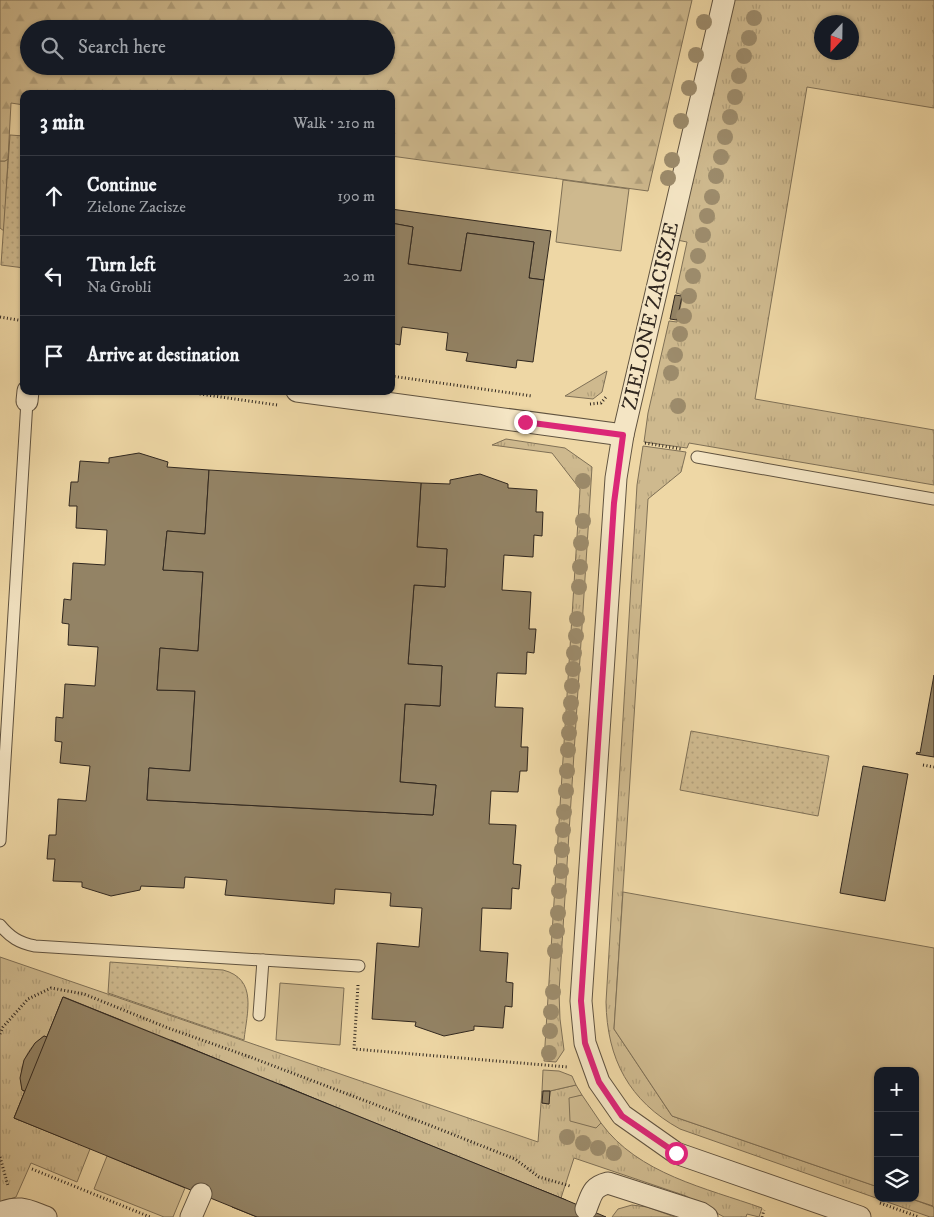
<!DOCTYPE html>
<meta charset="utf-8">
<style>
body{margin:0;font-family:"IM FELL DW Pica",serif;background:#20242c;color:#f1f3f6}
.controls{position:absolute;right:15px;bottom:15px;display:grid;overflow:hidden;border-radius:10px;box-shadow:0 1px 4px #0004}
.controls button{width:45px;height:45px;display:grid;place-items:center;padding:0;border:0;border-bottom:1px solid #363941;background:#171b24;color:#f1f3f6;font:25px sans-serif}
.compass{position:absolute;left:814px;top:15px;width:45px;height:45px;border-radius:50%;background:#171b24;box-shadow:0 1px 4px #0004;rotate:202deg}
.stop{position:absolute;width:15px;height:15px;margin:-11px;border:4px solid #db2777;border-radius:50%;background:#fff}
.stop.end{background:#db2777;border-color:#fff;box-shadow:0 1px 5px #0008}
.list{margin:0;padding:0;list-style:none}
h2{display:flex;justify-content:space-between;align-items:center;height:65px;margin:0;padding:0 20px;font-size:21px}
h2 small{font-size:16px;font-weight:400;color:#9ea1a6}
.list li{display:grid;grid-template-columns:32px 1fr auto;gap:15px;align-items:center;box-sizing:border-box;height:80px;padding:0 20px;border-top:1px solid #363941}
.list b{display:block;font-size:19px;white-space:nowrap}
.list p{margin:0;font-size:16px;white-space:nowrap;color:#9ea1a6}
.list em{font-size:16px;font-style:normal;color:#9ea1a6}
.icon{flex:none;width:28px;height:28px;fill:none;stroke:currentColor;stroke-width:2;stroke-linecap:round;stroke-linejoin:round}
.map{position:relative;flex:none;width:934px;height:1217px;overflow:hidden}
.search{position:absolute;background:#171b24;box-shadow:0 1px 4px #0004;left:20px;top:20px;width:375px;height:55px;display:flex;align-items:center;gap:12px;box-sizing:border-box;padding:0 18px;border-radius:28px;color:#9ea1a6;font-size:19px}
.panel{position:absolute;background:#171b24;box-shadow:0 1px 4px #0004;left:20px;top:90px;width:375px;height:305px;border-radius:10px}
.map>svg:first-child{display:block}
</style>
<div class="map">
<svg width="934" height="1217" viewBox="0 0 934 1217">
<defs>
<pattern id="grass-tufts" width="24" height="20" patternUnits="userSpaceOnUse" patternTransform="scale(1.25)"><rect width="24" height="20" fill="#ceb98e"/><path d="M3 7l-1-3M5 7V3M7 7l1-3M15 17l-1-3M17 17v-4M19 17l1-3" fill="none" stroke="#b19f7a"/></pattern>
<pattern id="forest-firs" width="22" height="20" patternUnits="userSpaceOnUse" patternTransform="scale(1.25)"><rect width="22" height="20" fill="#ceb98e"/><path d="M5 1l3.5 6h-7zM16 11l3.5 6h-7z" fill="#b19f7a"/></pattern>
<pattern id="park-dots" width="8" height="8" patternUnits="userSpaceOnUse" patternTransform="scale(1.25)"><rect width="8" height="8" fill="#ceb98e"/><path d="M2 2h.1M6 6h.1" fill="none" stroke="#b19f7a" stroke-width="1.8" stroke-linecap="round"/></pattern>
</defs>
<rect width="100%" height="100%" fill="#eed7a5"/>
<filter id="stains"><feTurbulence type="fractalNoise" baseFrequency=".004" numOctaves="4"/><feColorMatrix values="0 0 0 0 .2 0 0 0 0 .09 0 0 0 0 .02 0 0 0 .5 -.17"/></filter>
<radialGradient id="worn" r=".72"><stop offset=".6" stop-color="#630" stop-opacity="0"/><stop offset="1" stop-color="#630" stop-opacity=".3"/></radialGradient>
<!-- grass -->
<g fill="url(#grass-tufts)" stroke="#7f7056" fill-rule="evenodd">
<path d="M733 0H934V108L807 87 755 399 934 430V485L689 443 687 448 644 442 648 413 669 321 677 322 683 295 676 293 687 242 677 240ZM822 22H852V52H822Z"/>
<polygon points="8,159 4,231 0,228 0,161 5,161"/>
<polygon points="607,371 602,392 593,399 565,396"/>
<polygon points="506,439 565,448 592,467 559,992 560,1019 564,1050 556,1062 544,1061 580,489 552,453 492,445"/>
<path d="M643 446 686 452 681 472 648 499 614 1029 672 1116 878 1187V1198H909L934 1207V1217H930L680 1129C629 1101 607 1059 606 1002L637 485Z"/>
<path d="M0 957 538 1142 542 1091V1103L549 1104 550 1091 576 1085 582 1095 569 1099 596 1128 601 1123C638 1174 706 1188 762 1208L759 1217 747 1214 746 1217H724L686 1196 574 1158 561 1198 64 997 47 1037 44 1036C26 1048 18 1069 22 1090L90 1149 77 1182 31 1163 16 1197 0 1202Z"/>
<polygon points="632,1205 647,1207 675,1217 612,1217 618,1209"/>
</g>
<!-- forest -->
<path fill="url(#forest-firs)" stroke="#7f7056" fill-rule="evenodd" d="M0 0H692L648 191 391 156V94H24V105L11 103 8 159 5 161H0ZM29 29H386V66H29Z"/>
<!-- park -->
<g fill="url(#park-dots)" stroke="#7f7056">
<polygon points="10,135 24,136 24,268 1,265"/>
<polygon points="691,731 829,756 818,816 680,790"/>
<path d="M110 962 223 970C258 979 247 1012 244 1040L108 993Z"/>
</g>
<!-- garden -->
<g fill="#ceb98e" stroke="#7f7056">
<polygon points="563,180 629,189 621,251 556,242"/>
<polygon points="623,892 934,948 933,1206 909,1198 915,1198 915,1071 878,1071 878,1187 672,1116 614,1029"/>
<polygon points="280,983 344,988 340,1045 276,1040"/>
<polygon points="543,1070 559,1071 572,1076 576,1085 550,1091 542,1091"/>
<polygon points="582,1095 601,1123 596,1128 570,1121 569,1098"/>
<polygon points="107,1156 185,1188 173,1217 164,1217 94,1189"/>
</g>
<!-- building -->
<g fill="#938365" stroke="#30271f">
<polygon points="391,209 551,231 544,280 529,278 534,242 467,233 461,271 408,264 413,227 391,223"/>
<polygon points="391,223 413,227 408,264 461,271 467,233 534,242 529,278 544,280 533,362 517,360 516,368 466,361 468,353 446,350 448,333 402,327 400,345 391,343"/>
<polygon points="675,295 682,296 677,320 670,319"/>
<polygon points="139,453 168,462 167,467 209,470 205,534 167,531 163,570 203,572 198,651 160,648 157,690 195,691 190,771 149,768 147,800 433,815 436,785 400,782 405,704 440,706 442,666 408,664 414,585 445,587 447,549 417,547 421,483 450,484 450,480 480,474 508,484 508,488 537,490 536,512 543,512 542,536 534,535 533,557 504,555 502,590 531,592 529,629 536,629 534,653 527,652 526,674 497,673 495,707 523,708 521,747 528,747 527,771 520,771 518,792 491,791 489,824 516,825 513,864 521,865 519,889 512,888 511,909 482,908 480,951 508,953 506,982 513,983 512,1007 505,1006 503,1028 474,1026 474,1030 444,1036 415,1026 416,1022 372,1019 377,943 419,947 422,908 390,906 391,893 335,889 334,904 225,895 227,880 185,877 184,888 141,886 140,890 111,896 82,887 82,882 53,881 55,859 47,859 49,835 56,835 58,799 86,801 90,766 60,763 62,742 55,741 56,717 63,718 65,684 95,686 98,647 68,645 69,624 62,623 64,599 71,600 73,563 105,565 107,530 76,528 77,506 69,506 71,482 78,482 80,461 109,463 109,458"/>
<polygon points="209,470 421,483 417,547 447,549 445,587 414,585 408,664 442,666 440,706 405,704 400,782 436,785 433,815 147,800 149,768 190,771 195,691 157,690 160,648 198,651 203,572 163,570 167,531 205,534"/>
<polygon points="934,675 934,757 916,754 917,752 920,753"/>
<polygon points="863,766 908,774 885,901 840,893"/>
<polygon points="63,997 123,1021 109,1056 157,1075 171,1040 233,1066 218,1102 265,1120 280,1084 344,1111 330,1146 376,1164 390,1129 453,1155 439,1190 484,1208 498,1173 566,1200 559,1217 338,1217 306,1204 300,1217 257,1217 232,1207 243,1180 195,1160 184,1187 122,1162 133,1133 87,1115 76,1143 14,1118 25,1091 22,1090 20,1078 24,1060 35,1043 44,1036 47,1037"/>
<polygon points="63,997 566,1200 606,1217 257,1217 14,1118"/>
<polygon points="543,1091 550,1091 549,1104 542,1103"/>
</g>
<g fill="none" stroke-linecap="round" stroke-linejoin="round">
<defs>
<g id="lane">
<polyline points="697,457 934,499"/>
<polyline points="0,841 27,401"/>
<path d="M0 925C10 937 19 943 35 946L359 966"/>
<polyline points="259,1015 263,960"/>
</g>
<g id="street">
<polyline points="724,0 623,435 616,478 581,1001 585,1043 599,1082 622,1115 676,1153 860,1217"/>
<polyline points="297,391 623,435"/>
<polyline points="27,401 28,391"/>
<path d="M586 1209C592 1194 592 1187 608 1183L701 1213 707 1217"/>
<path d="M0 1213C20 1205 27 1210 46 1217"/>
<polyline points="191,1217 201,1194"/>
</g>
</defs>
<!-- lane casing -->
<use href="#lane" stroke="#605340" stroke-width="13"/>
<!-- street casing -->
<use href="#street" stroke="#605340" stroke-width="23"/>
<!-- path -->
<g stroke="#30271f" stroke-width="3" stroke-dasharray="1 2.5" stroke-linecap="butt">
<polyline points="0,317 24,321"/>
<polyline points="391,376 532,396"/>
<polyline points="179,391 277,405"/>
<polyline points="590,404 601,403 606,397"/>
<polyline points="645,443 681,449"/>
<polyline points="923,765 934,767"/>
<polyline points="358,985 354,1049 568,1067"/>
<polyline points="0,1034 3,1027 28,999 51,988 84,994 168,1028 250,1057 429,1125 515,1159 539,1177 570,1186"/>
<polyline points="0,1157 8,1186"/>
<polyline points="32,1169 150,1217"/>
<polyline points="880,1203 919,1217"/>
<polyline points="762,1217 764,1210"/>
</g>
<!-- lane -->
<use href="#lane" stroke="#f4e5c4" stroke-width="11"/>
<!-- street -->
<use href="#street" stroke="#f4e5c4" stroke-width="21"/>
</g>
<!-- trees -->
<g fill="#9c8b6b">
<circle cx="754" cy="18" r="8"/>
<circle cx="704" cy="22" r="8"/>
<circle cx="749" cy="38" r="8"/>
<circle cx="696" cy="55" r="8"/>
<circle cx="744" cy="56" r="8"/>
<circle cx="739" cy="76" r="8"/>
<circle cx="689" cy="88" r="8"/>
<circle cx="735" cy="97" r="8"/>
<circle cx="730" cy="117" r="8"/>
<circle cx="681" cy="121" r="8"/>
<circle cx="725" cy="137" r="8"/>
<circle cx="721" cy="157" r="8"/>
<circle cx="672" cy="160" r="8"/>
<circle cx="716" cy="176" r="8"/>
<circle cx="668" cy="178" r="8"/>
<circle cx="712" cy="197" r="8"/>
<circle cx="707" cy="216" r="8"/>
<circle cx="703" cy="235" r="8"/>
<circle cx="698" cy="256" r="8"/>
<circle cx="693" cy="276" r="8"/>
<circle cx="689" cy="296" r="8"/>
<circle cx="684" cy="316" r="8"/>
<circle cx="680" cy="334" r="8"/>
<circle cx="675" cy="355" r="8"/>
<circle cx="671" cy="373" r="8"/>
<circle cx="678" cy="406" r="8"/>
<circle cx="583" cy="481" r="8"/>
<circle cx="583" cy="521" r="8"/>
<circle cx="581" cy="543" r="8"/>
<circle cx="580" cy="567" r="8"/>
<circle cx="579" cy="587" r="8"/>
<circle cx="577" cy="619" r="8"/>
<circle cx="576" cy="636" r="8"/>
<circle cx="574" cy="653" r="8"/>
<circle cx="573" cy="669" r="8"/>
<circle cx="572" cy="686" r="8"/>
<circle cx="571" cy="703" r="8"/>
<circle cx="570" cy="718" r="8"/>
<circle cx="569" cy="733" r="8"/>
<circle cx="568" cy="750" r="8"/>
<circle cx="567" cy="771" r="8"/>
<circle cx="566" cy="791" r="8"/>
<circle cx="564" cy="812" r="8"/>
<circle cx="563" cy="830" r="8"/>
<circle cx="562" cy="850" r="8"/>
<circle cx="561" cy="871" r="8"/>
<circle cx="559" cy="891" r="8"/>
<circle cx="558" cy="913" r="8"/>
<circle cx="557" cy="931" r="8"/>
<circle cx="555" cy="951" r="8"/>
<circle cx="553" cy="992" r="8"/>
<circle cx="551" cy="1012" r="8"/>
<circle cx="550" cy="1031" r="8"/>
<circle cx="549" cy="1053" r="8"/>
<circle cx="567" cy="1137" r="8"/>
<circle cx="583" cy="1143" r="8"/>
<circle cx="598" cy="1148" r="8"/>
<circle cx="614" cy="1153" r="8"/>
</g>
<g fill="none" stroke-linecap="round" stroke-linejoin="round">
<!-- route -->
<polyline stroke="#db2777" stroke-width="6" points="525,422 623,435 614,503 581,1001 585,1043 599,1082 622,1116 676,1153"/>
</g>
<g text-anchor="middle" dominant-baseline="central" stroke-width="4" stroke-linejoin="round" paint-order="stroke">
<!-- street labels -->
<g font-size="21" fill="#30271f" stroke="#f4e5c4">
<text transform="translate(651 316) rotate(-77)">ZIELONE ZACISZE</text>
</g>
</g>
<rect width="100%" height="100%" filter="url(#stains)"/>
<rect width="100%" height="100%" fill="url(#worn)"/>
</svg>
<div class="controls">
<button>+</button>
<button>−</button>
<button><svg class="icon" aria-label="layers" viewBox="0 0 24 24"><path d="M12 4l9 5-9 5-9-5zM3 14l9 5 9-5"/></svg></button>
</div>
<svg class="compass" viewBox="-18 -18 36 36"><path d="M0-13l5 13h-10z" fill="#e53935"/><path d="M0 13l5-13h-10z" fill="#9ea1a6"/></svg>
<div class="stop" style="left:676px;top:1153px"></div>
<div class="stop end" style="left:525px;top:422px"></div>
<div class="search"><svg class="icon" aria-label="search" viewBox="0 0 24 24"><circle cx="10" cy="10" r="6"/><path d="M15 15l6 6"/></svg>Search here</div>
<section class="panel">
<h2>3 min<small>Walk · 210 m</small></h2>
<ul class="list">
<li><svg class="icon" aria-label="ahead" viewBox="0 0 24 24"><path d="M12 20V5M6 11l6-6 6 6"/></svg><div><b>Continue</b><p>Zielone Zacisze</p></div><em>190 m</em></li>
<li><svg class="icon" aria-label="left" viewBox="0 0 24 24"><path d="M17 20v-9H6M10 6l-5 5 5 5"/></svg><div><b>Turn left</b><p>Na Grobli</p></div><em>20 m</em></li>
<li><svg class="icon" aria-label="arrive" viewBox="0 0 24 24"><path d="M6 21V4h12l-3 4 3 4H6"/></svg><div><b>Arrive at destination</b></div></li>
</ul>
</section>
</div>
